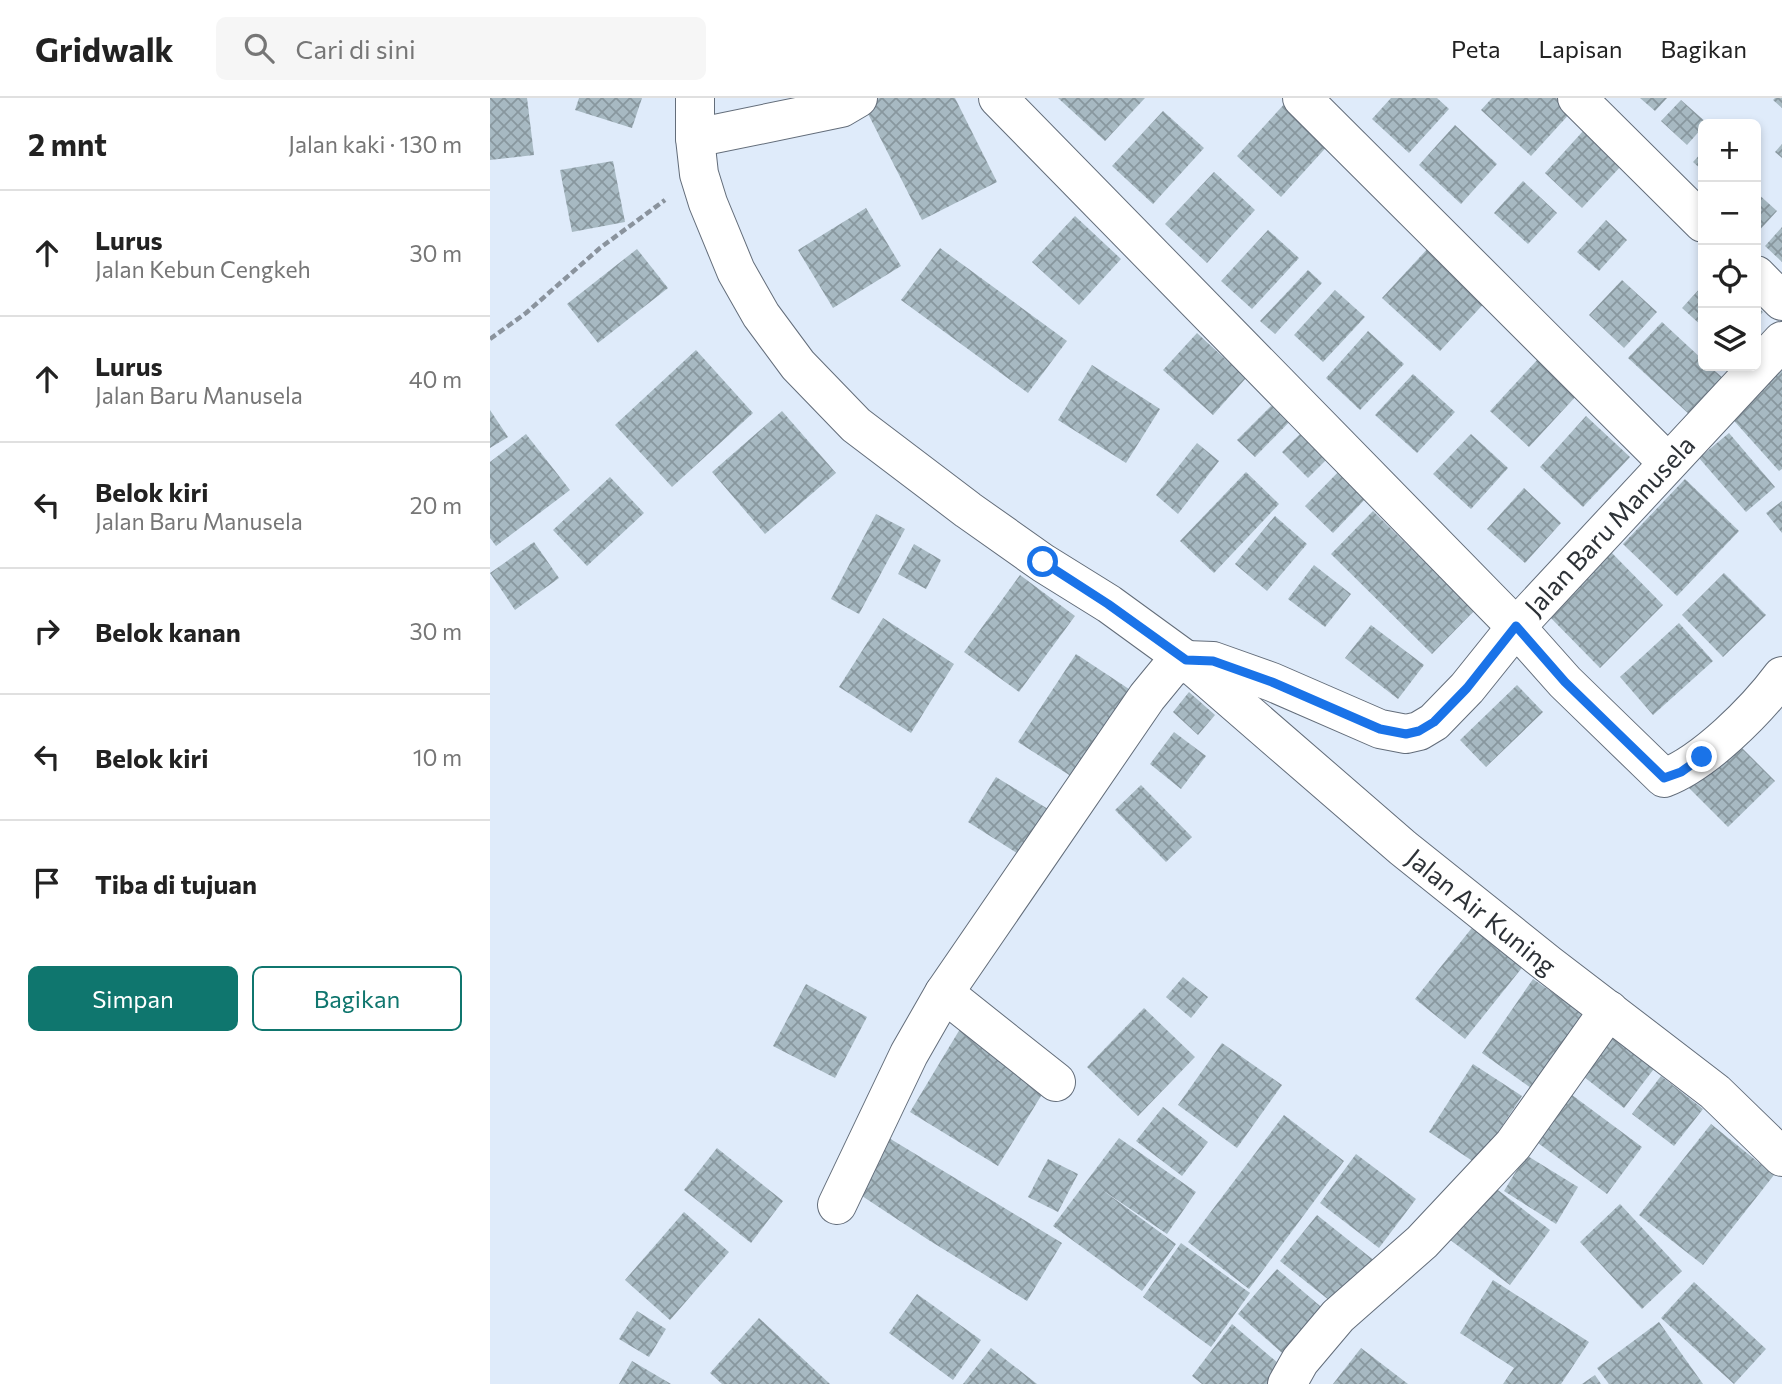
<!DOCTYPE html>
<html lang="id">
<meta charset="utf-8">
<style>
body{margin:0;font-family:Commissioner,sans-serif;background:#f6f6f6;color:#222}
.controls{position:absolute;right:21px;top:21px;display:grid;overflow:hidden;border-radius:10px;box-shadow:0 4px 10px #0003}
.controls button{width:63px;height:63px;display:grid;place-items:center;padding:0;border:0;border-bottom:2px solid #e0e0e0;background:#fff;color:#222;font:35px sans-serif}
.stop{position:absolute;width:21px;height:21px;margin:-16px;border:5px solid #1a73e8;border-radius:50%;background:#fff}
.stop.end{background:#1a73e8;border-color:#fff;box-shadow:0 2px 7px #0008}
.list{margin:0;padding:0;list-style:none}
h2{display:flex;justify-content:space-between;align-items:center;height:91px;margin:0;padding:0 28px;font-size:30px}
h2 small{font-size:23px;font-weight:400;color:#767676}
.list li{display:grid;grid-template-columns:46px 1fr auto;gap:21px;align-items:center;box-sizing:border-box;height:126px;padding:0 28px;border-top:2px solid #e0e0e0}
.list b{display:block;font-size:26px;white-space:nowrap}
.list p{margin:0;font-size:23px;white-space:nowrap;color:#767676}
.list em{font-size:23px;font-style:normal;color:#767676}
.actions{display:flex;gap:14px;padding:21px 28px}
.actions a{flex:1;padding:16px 0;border:2px solid #0f766e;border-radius:10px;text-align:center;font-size:24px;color:#0f766e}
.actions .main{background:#0f766e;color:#fff}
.icon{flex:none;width:38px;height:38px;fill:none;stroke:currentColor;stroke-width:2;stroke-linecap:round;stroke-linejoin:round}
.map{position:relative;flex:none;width:1292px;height:1286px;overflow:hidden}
header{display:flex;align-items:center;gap:42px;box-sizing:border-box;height:98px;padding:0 35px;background:#fff;border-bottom:2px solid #e0e0e0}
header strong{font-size:33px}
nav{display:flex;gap:38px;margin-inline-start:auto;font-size:24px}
.search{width:490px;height:63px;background:#f6f6f6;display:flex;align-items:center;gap:18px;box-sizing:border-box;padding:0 24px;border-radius:10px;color:#767676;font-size:26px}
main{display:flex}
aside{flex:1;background:#fff}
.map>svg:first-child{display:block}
</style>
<header>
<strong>Gridwalk</strong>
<div class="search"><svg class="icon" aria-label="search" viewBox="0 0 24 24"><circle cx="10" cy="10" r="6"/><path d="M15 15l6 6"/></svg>Cari di sini</div>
<nav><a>Peta</a><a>Lapisan</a><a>Bagikan</a></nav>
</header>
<main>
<aside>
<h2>2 mnt<small>Jalan kaki · 130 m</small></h2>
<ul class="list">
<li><svg class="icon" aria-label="ahead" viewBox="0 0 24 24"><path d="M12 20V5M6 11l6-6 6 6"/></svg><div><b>Lurus</b><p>Jalan Kebun Cengkeh</p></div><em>30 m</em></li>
<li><svg class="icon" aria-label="ahead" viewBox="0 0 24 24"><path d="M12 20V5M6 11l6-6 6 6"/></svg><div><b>Lurus</b><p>Jalan Baru Manusela</p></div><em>40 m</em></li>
<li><svg class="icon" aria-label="left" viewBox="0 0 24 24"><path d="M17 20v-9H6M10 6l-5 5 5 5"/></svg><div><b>Belok kiri</b><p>Jalan Baru Manusela</p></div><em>20 m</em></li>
<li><svg class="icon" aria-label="right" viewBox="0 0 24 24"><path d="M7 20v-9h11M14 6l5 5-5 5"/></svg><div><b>Belok kanan</b></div><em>30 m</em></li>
<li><svg class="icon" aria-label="left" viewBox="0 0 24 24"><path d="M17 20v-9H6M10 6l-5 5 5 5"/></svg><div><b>Belok kiri</b></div><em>10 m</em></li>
<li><svg class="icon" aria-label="arrive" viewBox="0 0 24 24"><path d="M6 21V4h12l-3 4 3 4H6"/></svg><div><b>Tiba di tujuan</b></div></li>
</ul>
<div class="actions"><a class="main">Simpan</a><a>Bagikan</a></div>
</aside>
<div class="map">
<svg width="1292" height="1286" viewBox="0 0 1292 1286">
<defs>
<pattern id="building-cross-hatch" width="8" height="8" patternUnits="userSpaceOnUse" patternTransform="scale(1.75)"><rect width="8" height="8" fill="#a7b9c2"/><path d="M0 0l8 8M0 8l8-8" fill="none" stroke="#88979e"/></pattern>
</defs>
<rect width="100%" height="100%" fill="#dfebfa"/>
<!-- building -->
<g fill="url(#building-cross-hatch)">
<polygon points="0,0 37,0 44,57 0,62"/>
<polygon points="89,0 152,0 142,30 85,12"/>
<polygon points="389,0 465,0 507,84 432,122 374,8"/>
<polygon points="568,0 655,0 615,43"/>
<polygon points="901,0 947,0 959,11 919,55 882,21"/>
<polygon points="1002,0 1070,0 1083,12 1041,58 991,12"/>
<polygon points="1150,0 1177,0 1165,13"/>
<polygon points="1285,0 1292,0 1292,10 1283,2"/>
<polygon points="1191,2 1218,26 1213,26 1213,29 1197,47 1171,23"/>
<polygon points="797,3 841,44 791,99 747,58"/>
<polygon points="673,13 714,50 663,106 622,68"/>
<polygon points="965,27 1007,66 971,106 929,67"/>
<polygon points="1094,32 1132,67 1092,110 1055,75"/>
<polygon points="1292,46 1292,60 1285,54"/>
<polygon points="1213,53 1213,73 1203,64"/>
<polygon points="123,63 135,124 82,134 70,72"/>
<polygon points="724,74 765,112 717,165 675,126"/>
<polygon points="1033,83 1067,115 1038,146 1004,115"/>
<polygon points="1266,94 1287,113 1266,136"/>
<polygon points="376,110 411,168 343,210 308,152"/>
<polygon points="585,118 631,161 589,207 542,164"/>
<polygon points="1116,122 1137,142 1109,173 1087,154"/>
<polygon points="1292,129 1292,164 1275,148"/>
<polygon points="778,132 809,160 762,211 731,183"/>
<polygon points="941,147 999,200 950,253 892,200"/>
<polygon points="450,150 577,243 538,295 411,202"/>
<polygon points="147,151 178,190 108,245 77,206"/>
<polygon points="818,172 832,185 785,236 770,223"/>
<polygon points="1132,182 1167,214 1134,250 1099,217"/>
<polygon points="1213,187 1213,229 1192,210"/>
<polygon points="845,192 875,219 833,264 804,237"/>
<polygon points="1266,208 1273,214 1266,222"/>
<polygon points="1172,224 1213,262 1213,268 1219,268 1233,280 1200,317 1138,260"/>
<polygon points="878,233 914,266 870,312 836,280"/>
<polygon points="707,235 756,280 723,317 673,272"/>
<polygon points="206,252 263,315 182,389 125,327"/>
<polygon points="1048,261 1087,297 1039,349 1000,313"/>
<polygon points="1292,265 1292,371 1289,373 1237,315"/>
<polygon points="602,267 670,311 636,365 568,322"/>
<polygon points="923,276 965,314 927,355 885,317"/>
<polygon points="791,298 808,315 765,359 747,342"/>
<polygon points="0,312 18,339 0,350"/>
<polygon points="292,313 346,375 275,436 222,374"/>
<polygon points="1096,318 1140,359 1093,409 1050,369"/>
<polygon points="818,328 844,354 818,380 792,354"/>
<polygon points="1239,335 1285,389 1256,414 1209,360"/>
<polygon points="36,336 80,392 6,448 0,440 0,364"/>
<polygon points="981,336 1018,370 981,411 943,376"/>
<polygon points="707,345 729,363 688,416 666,397"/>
<polygon points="852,370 879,397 843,435 815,408"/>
<polygon points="756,374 789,406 724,475 690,443"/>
<polygon points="120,379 154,415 97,468 63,432"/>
<polygon points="1195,381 1249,433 1187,498 1133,446"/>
<polygon points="1034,390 1071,425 1035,465 997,431"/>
<polygon points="1292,403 1292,435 1276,415"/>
<polygon points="883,413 984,513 942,556 841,456"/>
<polygon points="386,416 415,431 369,516 341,501"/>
<polygon points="785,418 817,446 777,493 745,466"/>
<polygon points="44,444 69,480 25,512 0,475"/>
<polygon points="424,446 451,462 436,491 408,476"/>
<polygon points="1120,453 1173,507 1110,570 1056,515"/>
<polygon points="824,467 861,496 835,529 798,501"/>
<polygon points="1234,475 1276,517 1233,559 1192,517"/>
<polygon points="530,477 585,518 529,594 474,554"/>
<polygon points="393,520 464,566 421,635 349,589"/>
<polygon points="1189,525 1223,563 1163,617 1130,579"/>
<polygon points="881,527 934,567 908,601 855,560"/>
<polygon points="586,556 648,597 590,684 528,644"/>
<polygon points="1027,587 1053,614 996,669 970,642"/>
<polygon points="699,594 725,617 708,637 683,614"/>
<polygon points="684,634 716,658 691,691 660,666"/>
<polygon points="1246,644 1285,683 1238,729 1199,690"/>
<polygon points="506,679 558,711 530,757 478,724"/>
<polygon points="651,687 702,739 676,764 625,712"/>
<polygon points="989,821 1039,861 975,941 925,901"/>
<polygon points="693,879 718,899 701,920 676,899"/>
<polygon points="1043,881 1104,923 1052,998 992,955"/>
<polygon points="316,886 377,919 345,980 283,948"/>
<polygon points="654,910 705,959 648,1018 597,969"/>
<polygon points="1122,925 1170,963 1134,1010 1085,972"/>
<polygon points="470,931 559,985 508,1068 420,1014"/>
<polygon points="732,945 792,987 747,1050 688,1007"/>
<polygon points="983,966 1032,998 987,1066 939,1034"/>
<polygon points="1171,978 1213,1011 1184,1048 1142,1016"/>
<polygon points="1082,997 1152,1049 1117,1096 1048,1045"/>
<polygon points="673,1009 718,1044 692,1078 646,1043"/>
<polygon points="794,1017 854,1063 759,1191 698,1144"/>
<polygon points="1221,1026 1284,1077 1213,1167 1149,1117"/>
<polygon points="394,1037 572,1145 537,1203 437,1141 360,1090"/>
<polygon points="629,1040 706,1094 677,1136 611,1091 686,1146 652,1193 563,1128"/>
<polygon points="227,1050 293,1103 261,1145 194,1092"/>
<polygon points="866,1056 926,1101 889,1150 830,1105"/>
<polygon points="1036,1057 1088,1089 1066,1126 1014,1093"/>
<polygon points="558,1061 588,1076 568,1114 538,1099"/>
<polygon points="1000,1086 1060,1132 1020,1187 959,1141"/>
<polygon points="1130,1106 1192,1173 1152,1211 1090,1144"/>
<polygon points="194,1114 239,1154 180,1222 135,1182"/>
<polygon points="827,1117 886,1164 849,1210 790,1163"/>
<polygon points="691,1145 760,1195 721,1249 653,1199"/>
<polygon points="787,1171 837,1214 799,1261 748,1216"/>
<polygon points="1003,1182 1099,1244 1071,1286 1013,1286 1024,1270 970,1235"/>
<polygon points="1204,1184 1276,1251 1244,1286 1171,1220"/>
<polygon points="427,1196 491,1242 463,1282 399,1235"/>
<polygon points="147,1213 176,1231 159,1259 129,1241"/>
<polygon points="269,1220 340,1286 232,1286 220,1275"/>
<polygon points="1169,1224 1213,1286 1119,1286 1107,1270"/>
<polygon points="742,1226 795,1271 785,1286 712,1286 702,1278"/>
<polygon points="501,1250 547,1286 473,1286"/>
<polygon points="871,1250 918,1286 843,1286"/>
<polygon points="142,1263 181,1286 129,1286"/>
<polygon points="1105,1277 1111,1286 1092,1286"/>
</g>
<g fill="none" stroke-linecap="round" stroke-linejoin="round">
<defs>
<g id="minor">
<polyline points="205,0 205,40 209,76 218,105 246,173 271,217 308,267 366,327 478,412 553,465 619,506 696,562 913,750 1058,866 1225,994 1292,1059"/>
<path d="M508 0 1026 529 1075 584 1174 680C1214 665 1266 613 1292 578"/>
<polyline points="812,0 1177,364"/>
<polyline points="1087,0 1213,125"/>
<polyline points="205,40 351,10 368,0"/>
<polyline points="1266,177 1292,203"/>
<polyline points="454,895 566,984"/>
<polyline points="347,1107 419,956 454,895 657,599 680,571 696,562 723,563 782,584 890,631 916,636 929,633 944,624 977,590 1026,529 1292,243"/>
<polyline points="797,1286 810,1263 848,1218 932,1144 1023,1047 1119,912"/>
</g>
</defs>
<!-- minor casing -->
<use href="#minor" stroke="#636d7a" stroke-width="40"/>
<!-- path -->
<polyline stroke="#8a939d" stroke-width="4.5" stroke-dasharray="7 3.5" stroke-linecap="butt" points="0,241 36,215 110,150 175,102"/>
<!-- minor -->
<use href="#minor" stroke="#fff" stroke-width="38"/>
</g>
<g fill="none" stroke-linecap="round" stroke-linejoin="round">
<!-- route -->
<polyline stroke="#1a73e8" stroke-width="9" points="553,464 618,506 696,562 723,563 782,584 890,631 916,636 929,633 944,624 977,590 1026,528 1075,584 1174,680 1191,674 1212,659"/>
</g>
<g text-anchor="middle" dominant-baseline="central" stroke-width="5" stroke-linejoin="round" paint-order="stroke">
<!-- street labels -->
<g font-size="26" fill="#2d3237" stroke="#fff">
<text transform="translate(1119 427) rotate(-47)">Jalan Baru Manusela</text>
<text transform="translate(992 813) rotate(39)">Jalan Air Kuning</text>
</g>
</g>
</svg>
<div class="controls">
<button>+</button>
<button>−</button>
<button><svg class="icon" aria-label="locate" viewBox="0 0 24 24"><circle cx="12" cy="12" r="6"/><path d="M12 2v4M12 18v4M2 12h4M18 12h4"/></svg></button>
<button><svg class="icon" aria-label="layers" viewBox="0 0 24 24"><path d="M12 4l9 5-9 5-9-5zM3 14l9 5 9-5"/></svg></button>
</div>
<div class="stop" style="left:553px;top:464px"></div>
<div class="stop end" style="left:1212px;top:659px"></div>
</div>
</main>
